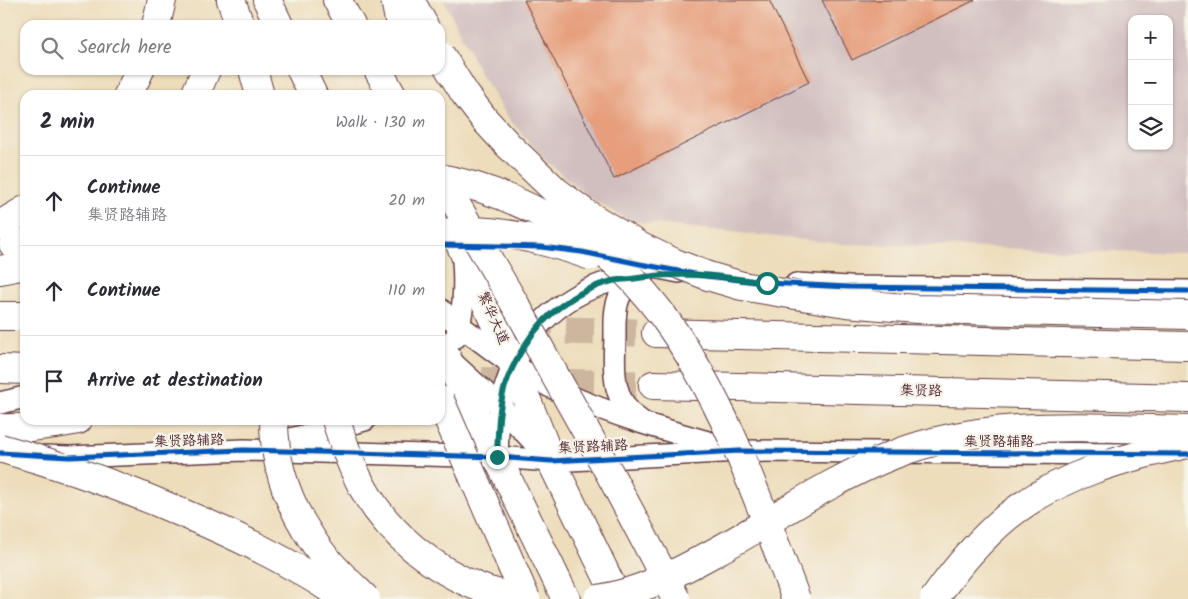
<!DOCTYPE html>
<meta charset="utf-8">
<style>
body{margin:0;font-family:Kalam,"LXGW WenKai TC",sans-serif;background:#f7f7f7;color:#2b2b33}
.controls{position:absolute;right:15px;top:15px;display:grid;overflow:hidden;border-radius:10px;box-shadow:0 1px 4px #0004}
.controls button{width:45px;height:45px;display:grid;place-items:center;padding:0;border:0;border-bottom:1px solid #e1e1e2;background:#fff;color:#2b2b33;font:25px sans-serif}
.stop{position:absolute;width:15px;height:15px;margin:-11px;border:4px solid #0f766e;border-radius:50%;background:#fff}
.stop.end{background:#0f766e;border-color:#fff;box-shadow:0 1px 5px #0008}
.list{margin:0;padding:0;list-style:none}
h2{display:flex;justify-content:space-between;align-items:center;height:65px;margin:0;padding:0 20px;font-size:21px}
h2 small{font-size:16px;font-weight:400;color:#7c7c81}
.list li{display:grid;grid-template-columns:32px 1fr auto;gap:15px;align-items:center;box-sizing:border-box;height:90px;padding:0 20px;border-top:1px solid #e1e1e2}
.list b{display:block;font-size:19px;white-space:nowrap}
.list p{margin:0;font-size:16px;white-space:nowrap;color:#7c7c81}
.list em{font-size:16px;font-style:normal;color:#7c7c81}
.icon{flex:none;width:28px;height:28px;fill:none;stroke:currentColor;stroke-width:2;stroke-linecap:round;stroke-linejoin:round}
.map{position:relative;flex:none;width:1188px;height:599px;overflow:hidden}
.search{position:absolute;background:#fff;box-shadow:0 1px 4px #0004;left:20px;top:20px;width:425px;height:55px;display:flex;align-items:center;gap:12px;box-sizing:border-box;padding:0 18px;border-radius:15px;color:#7c7c81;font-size:19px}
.panel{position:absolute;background:#fff;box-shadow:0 1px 4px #0004;left:20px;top:90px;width:425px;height:335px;border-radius:15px}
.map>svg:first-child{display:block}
</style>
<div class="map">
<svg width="1188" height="599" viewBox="0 0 1188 599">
<rect width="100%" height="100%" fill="#f7f3e8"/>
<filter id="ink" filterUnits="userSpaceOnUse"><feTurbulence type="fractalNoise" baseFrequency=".02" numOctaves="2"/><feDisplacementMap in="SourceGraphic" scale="10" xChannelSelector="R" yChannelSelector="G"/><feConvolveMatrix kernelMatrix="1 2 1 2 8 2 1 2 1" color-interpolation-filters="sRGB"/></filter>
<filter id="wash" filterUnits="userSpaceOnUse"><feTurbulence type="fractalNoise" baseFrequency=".0096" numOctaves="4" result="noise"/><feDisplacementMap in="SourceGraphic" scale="20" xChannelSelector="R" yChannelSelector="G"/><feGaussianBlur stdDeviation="1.12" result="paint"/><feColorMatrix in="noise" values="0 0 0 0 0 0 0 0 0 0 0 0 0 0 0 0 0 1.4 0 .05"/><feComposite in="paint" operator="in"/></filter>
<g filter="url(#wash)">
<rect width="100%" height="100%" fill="#edddbb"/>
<!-- industrial -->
<path fill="#d1bfbf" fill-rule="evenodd" d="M444 0H1188V253L842 244 629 221 586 195 545 160 509 119 480 73ZM1132 19H1169V146H1132Z"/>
<g id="blocks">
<!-- building -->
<g fill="#e69e7c">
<polygon points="524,0 769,0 809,82 614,179"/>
<polygon points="822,0 975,0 852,60"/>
</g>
</g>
</g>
<g filter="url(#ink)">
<use href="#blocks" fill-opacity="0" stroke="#623c41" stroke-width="1"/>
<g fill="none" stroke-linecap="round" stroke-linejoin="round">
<!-- highway-tunnel -->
<g stroke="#ccb79e" stroke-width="28" stroke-dasharray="28 14" stroke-linecap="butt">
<polyline points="440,327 656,333"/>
<polyline points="440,380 653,385"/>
</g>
<defs>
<g id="minor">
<polyline points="608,258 679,272"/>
<polyline points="796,284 849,287 1188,291"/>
<path d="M440 309C452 321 466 330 479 340 505 360 533 379 563 393 614 416 668 431 722 446"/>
<path d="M456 337C464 312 465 287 463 261"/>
<polyline points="454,364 501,407 544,453"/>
<polyline points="0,403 25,397"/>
<path d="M641 421C610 401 614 369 615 337 615 324 614 310 619 298 623 288 633 283 642 279"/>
<polyline points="273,443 329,430 365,420"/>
<polyline points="45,456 69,457 244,450 497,457 551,461 740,451 1127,454"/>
<path d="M497 457C498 433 498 408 506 385 513 364 527 337 542 322 561 303 586 288 612 281 621 279 632 278 642 277"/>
</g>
<g id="major">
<polyline points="231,0 240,25"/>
<polyline points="267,0 279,25"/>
<polyline points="337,0 351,25"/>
<polyline points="395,0 400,25"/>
<polyline points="410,0 424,25"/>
<polyline points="156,25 162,0"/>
<polyline points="253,70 260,95"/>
<polyline points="301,70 313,95"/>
<polyline points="378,70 392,95"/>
<polyline points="128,95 140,70"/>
<polyline points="195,95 206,70"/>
<polyline points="440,202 461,246 513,365 551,461 618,599"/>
<polyline points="0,225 25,210"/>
<polyline points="13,244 25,242"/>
<polyline points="0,270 25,265"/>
<polyline points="440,345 497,457 566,599"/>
<path d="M0 428C27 429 52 425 78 420"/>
</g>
<g id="highway">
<polyline points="0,316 25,316"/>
<polyline points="656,333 1188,346"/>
<polyline points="0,369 25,370"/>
<polyline points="653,385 1188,398"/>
</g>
</defs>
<!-- minor casing -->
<use href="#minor" stroke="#623c41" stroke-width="24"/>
<!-- major casing -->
<use href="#major" stroke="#623c41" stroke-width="30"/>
<!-- highway casing -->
<use href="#highway" stroke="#623c41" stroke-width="30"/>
<!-- minor -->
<use href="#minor" stroke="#fff" stroke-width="21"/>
<!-- major -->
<use href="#major" stroke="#fff" stroke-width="28"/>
<!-- highway -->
<use href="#highway" stroke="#fff" stroke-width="28"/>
<defs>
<g id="major-bridge">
<polyline points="440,54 465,94 485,120 508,145 557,192 585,213 641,247 675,263 708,276 742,286 777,292 846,303 917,309 1188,315"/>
<polyline points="440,177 519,311 610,474 676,599"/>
<path d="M440 178C483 186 525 203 563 226 581 237 599 249 615 262 632 277 649 298 663 316 725 400 759 502 796 599"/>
<path d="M440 233C450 232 461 231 471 231 513 232 552 242 591 256"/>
<polyline points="440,400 526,599"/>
<path d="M274 420C274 462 287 501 310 536 313 541 317 547 321 552 334 569 351 584 366 599"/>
<path d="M336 420C343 443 351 466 363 488 388 533 433 570 481 588 495 594 511 596 526 599"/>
<path d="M0 448C64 466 126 488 187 515 242 538 295 564 345 599"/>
<path d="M598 599C641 592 679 572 717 551 775 519 830 480 893 455 986 418 1090 428 1188 430"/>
<path d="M934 599C955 569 979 540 1008 516 1060 475 1124 457 1188 444"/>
</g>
</defs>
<!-- major-bridge casing -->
<use href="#major-bridge" stroke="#623c41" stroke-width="30" stroke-linecap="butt"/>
<!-- major-bridge -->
<use href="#major-bridge" stroke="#fff" stroke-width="28"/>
<defs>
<g id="cycleway">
<polyline points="440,245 499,246 541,247 582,252 640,264 700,275 767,283 849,287 1188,291"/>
<polyline points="0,453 69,457 244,450 497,457 551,461 740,451 1188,454"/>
</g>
</defs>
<!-- cycleway casing -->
<use href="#cycleway" stroke="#f7f3e8" stroke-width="8"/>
<!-- cycleway -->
<use href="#cycleway" stroke="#0057b8" stroke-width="5"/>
</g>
</g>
<g fill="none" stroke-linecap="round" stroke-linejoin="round" filter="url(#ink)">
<!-- route -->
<path stroke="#0f766e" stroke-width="6" d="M497 457C498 433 498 409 505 386 510 371 517 358 525 345 544 314 577 290 612 281 618 280 625 279 631 279 654 275 676 274 699 275 722 276 745 280 767 283"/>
</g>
<g text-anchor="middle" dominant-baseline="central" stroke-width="4.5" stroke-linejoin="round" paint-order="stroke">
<!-- street labels -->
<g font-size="14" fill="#4a1f2b" stroke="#f7f3e8">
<text transform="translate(493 318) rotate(66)">繁华大道</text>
<text transform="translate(921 391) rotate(1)">集贤路</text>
<text transform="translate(189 441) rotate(-2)">集贤路辅路</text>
<text x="999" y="442">集贤路辅路</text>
<text transform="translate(593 447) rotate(-3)">集贤路辅路</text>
</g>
</g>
</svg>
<div class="controls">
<button>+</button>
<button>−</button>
<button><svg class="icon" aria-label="layers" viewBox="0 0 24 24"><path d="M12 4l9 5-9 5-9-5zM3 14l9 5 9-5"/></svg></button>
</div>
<div class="stop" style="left:767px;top:283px"></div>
<div class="stop end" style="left:497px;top:457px"></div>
<div class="search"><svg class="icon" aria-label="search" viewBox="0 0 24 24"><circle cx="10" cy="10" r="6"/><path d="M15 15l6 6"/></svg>Search here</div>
<section class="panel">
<h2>2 min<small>Walk · 130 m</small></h2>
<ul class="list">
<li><svg class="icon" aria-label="ahead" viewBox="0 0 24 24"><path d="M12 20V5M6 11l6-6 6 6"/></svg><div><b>Continue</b><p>集贤路辅路</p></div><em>20 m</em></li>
<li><svg class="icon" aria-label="ahead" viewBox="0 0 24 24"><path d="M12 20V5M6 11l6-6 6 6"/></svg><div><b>Continue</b></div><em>110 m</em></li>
<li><svg class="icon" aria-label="arrive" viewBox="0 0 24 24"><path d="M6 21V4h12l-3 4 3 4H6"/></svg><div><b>Arrive at destination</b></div></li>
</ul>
</section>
</div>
